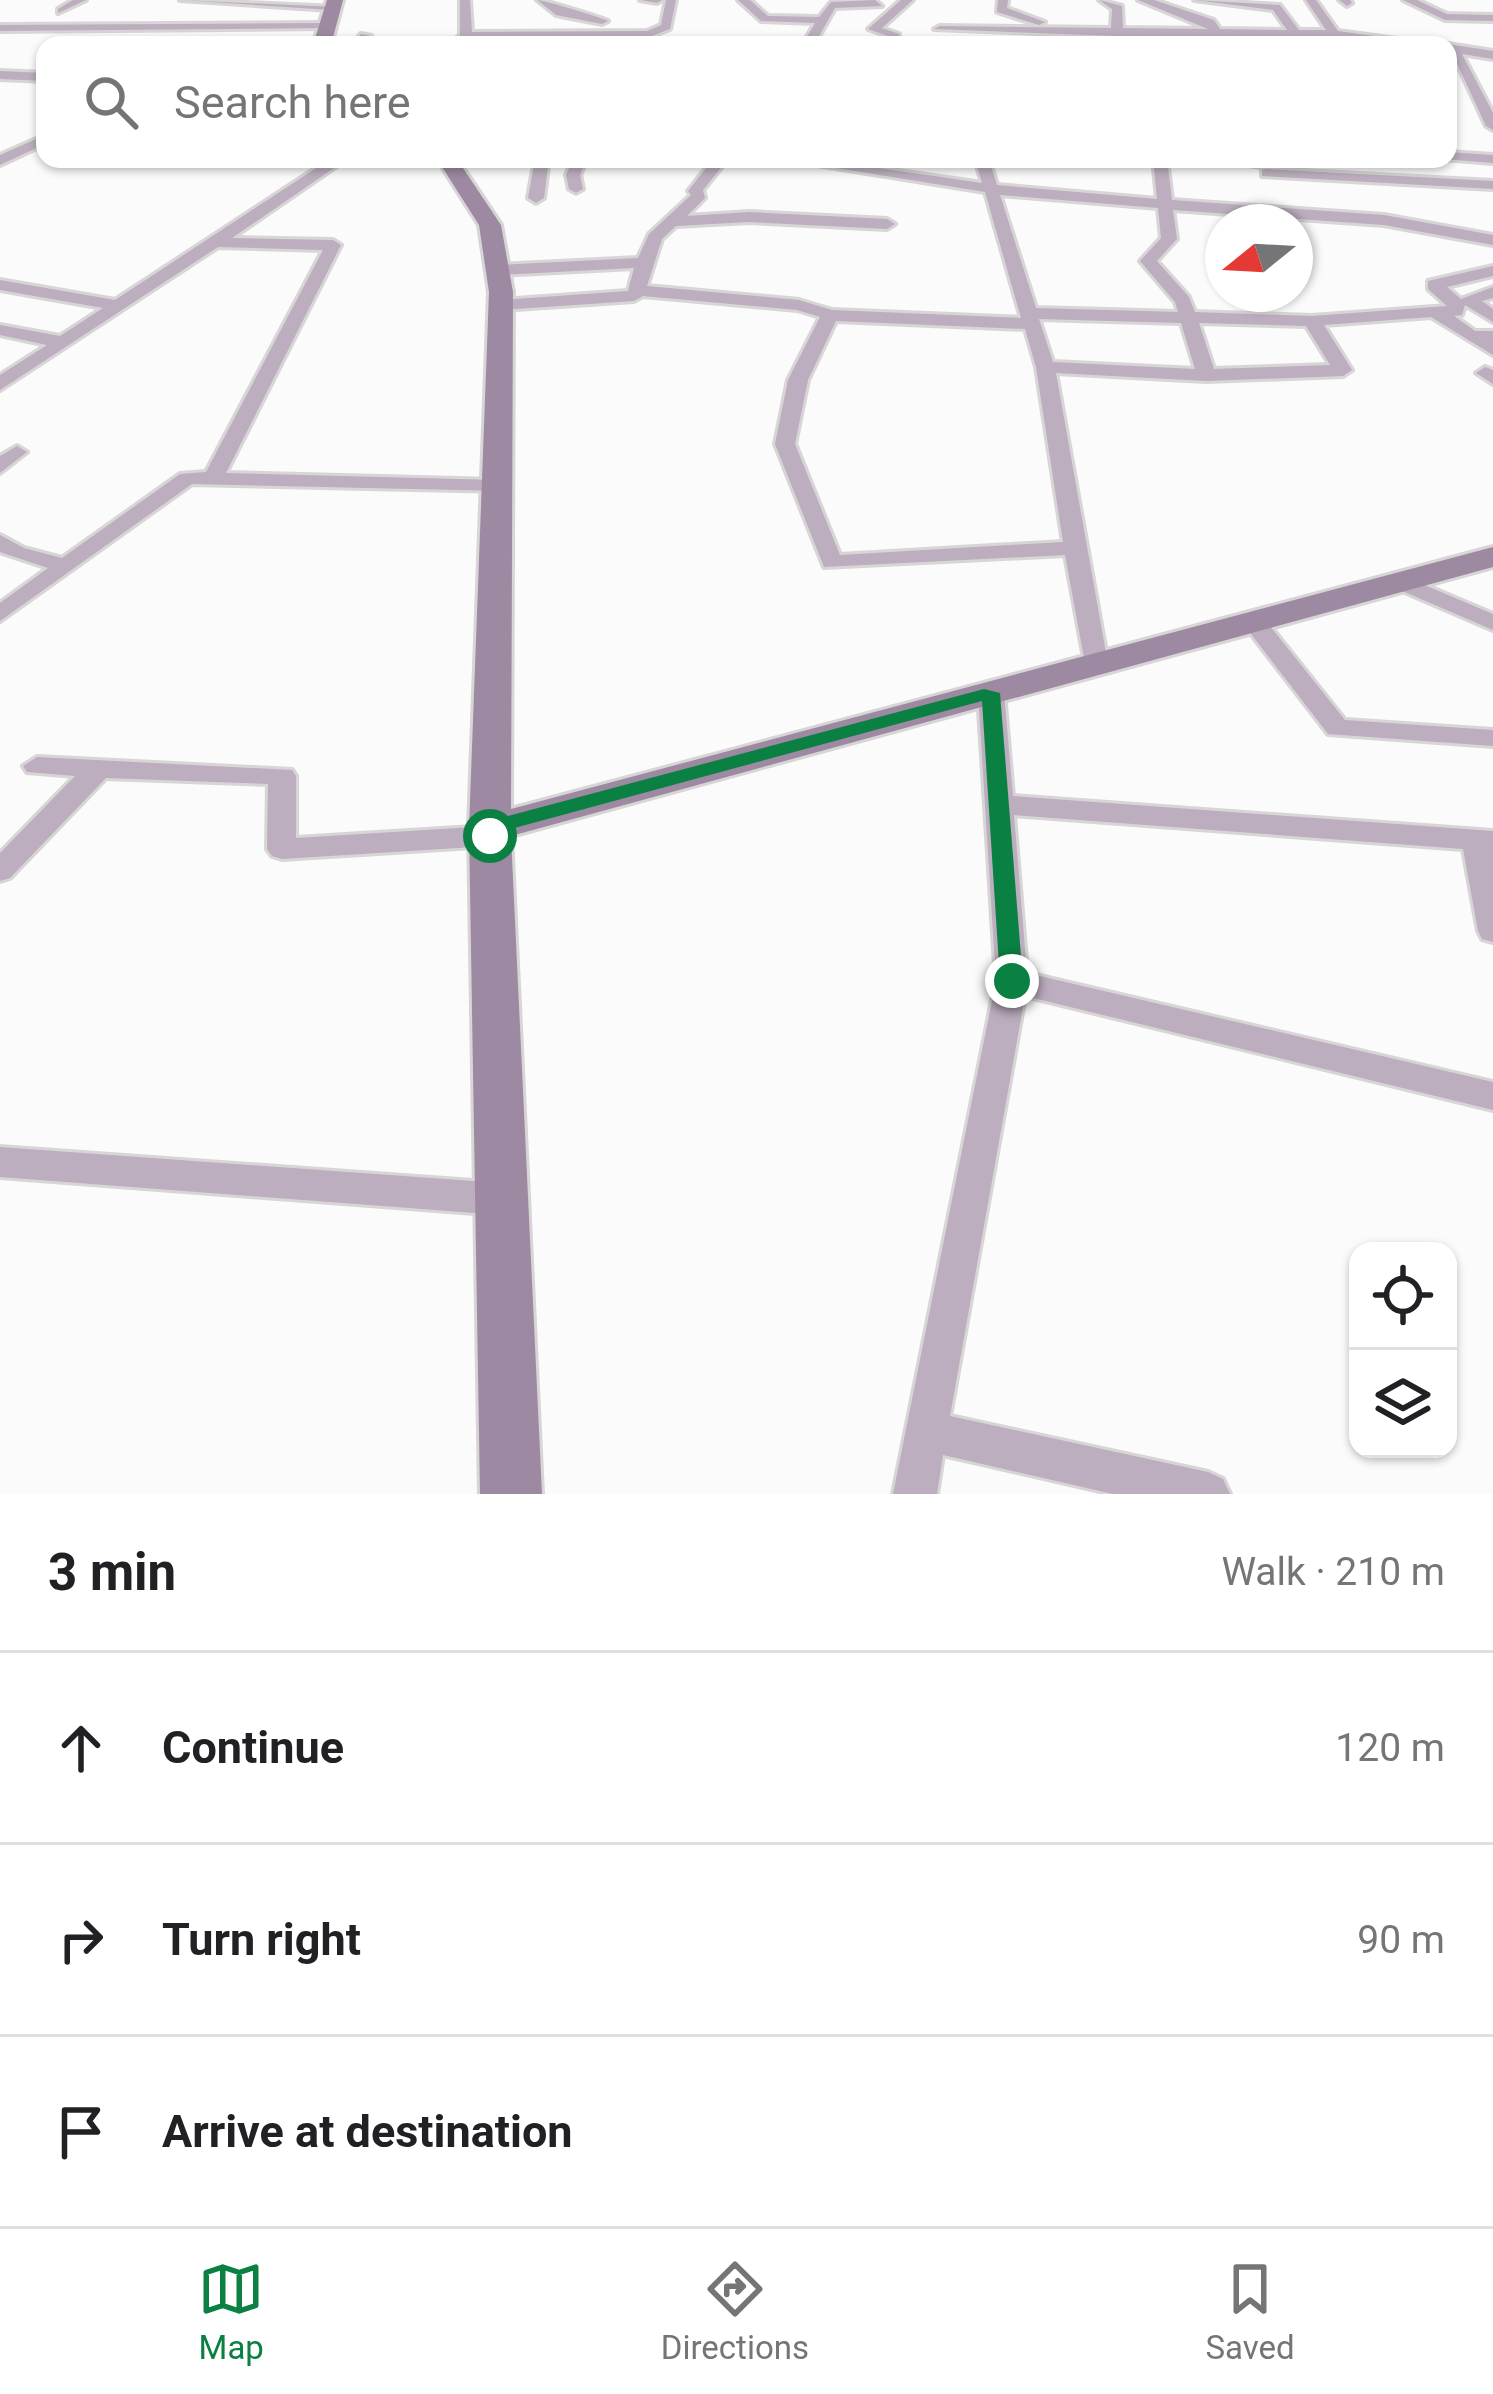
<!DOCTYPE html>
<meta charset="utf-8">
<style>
body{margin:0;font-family:Roboto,sans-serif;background:#f2f2f2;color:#202124}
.controls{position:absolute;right:36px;bottom:36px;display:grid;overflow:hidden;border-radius:24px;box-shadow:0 3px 9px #0004}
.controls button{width:108px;height:108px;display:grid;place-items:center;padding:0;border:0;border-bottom:3px solid #e0e0e0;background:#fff;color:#202124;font:60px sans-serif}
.compass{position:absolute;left:1205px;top:204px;width:108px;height:108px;border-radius:50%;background:#fff;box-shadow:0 3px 9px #0004;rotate:252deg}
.stop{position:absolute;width:36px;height:36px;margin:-27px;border:9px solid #0b8043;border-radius:50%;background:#fff}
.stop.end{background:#0b8043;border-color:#fff;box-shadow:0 3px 12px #0008}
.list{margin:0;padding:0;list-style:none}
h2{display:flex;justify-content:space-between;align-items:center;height:156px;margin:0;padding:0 48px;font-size:51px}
h2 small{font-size:39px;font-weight:400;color:#757577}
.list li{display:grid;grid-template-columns:78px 1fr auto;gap:36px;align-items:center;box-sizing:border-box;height:192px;padding:0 48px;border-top:3px solid #e0e0e0}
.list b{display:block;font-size:45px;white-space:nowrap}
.list em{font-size:39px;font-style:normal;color:#757577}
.icon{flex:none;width:66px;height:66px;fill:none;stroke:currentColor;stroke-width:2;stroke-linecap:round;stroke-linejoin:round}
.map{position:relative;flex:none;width:1493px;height:1494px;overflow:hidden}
.search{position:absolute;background:#fff;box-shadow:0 3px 9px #0004;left:36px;right:36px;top:36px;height:132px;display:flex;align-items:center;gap:30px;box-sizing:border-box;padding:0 42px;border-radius:24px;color:#757577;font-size:45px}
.sheet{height:732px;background:#fff}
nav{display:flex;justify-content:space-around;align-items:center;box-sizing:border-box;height:168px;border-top:3px solid #e0e0e0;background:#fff;font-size:33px;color:#757577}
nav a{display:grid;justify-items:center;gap:6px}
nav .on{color:#0b8043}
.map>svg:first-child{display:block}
</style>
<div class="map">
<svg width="1493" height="1494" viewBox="0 0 1493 1494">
<rect width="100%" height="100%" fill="#fbfbfb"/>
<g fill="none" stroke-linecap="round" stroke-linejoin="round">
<defs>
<g id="street">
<polygon points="73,0 86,0 58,13 58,9"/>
<polygon points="180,0 337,7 331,10"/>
<polygon points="460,0 470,0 472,32 647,31 661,25 666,0 676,0 670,29 649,37 469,39 462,45 448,45 460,35"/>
<path d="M537 0C544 0 599 17 608 21L602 24 556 15Z"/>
<polygon points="640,0 662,0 657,3"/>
<polygon points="738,0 750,0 768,16 819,17 831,2 875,0 882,6 835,8 814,45 802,45 815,23 761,21"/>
<polygon points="901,0 913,0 882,28 899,34 901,45 889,45 888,36 868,29"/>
<polygon points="998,0 1008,0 1007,8 1045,22 1039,25 997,12"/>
<polygon points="1099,0 1122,6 1123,28 1208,29 1138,0 1154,0 1214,20 1220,29 1287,30 1273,10 1194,0 1280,5 1299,30 1326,30 1306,0 1316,0 1338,31 1440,45 1334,37 1117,36 934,29 940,26 1111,28 1112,9"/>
<polygon points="1339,0 1350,0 1352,3 1347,6"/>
<polygon points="1403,0 1417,0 1447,14 1493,15 1493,21 1445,20"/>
<polygon points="324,23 328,28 0,31 0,25"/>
<polygon points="361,34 371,36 364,45 352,45"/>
<polygon points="1448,44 1493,51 1493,59 1462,54 1493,113 1493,130 1486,126"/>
<polygon points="0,71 45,73 45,81 0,79"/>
<polygon points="45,135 45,144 0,165 0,155"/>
<polygon points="1448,152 1493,155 1493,163 1443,159 1448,159"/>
<polygon points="330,159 347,159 232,238 333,240 341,245 226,473 497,480 505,481 505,491 192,484 0,621 0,603 48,568 0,552 0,535 24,548 62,558 180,474 206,472 323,250 218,247 0,390 0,375 47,345 0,335 0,325 60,336 103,308 0,290 0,280 115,300"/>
<polygon points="535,159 549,159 544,198 536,203 528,198"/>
<polygon points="573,159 587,159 580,175 583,189 576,193 569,189 566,175"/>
<path d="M713 159H728L703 190 705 198 687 216 749 212 887 219 895 224 887 229 749 222 676 226 662 239 647 286 799 300 832 310 1021 318 985 192 780 159H817L982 183 975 159H989L997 185 1157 199 1153 159H1167L1172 200 1384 215 1493 235V245L1384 225 1173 210 1177 239 1157 261 1189 297 1195 312 1312 316 1447 306 1428 289V281L1493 266V276L1447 287 1461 299 1493 287V298L1482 301 1493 309V322L1465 305 1462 315 1454 316 1475 331H1493V355L1431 317 1324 325 1352 370 1343 376 1206 381 1056 373 1108 664 1104 669H1086L1065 555 824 567 775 444 788 380 820 317 797 310 643 296 634 301 501 310 492 305 501 300 628 291 634 268 498 275 490 270 498 265 638 258 649 234 691 195 688 191ZM1000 195 1158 208 1161 238 1140 261 1175 302 1178 312 1036 308ZM1039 319 1181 323 1195 369 1053 362ZM836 321 1025 329 1036 367 1063 542 840 555 795 444 808 380ZM1199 323 1306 326 1330 365 1214 369Z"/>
<polygon points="1206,159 1263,159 1269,163 1262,167"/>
<polygon points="1267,169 1493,181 1493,189 1262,176 1262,170"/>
<polygon points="1485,367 1493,370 1493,384 1476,373"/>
<polygon points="17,446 27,452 0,473 0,456"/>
<polygon points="1401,575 1493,614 1493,630 1393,587 1389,582"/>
<polygon points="1253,614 1262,616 1345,720 1493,730 1493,746 1328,734 1241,621"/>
<polygon points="991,685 1004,693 1013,796 1493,831 1493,942 1482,939 1478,931 1463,849 1014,815 1027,973 1493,1082 1493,1110 1025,996 950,1416 1208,1472 1223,1479 1230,1494 1113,1494 943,1455 937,1494 893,1494 996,981 978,693"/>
<polygon points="37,757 292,770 296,776 296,838 490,826 504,836 490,846 282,859 272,856 267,849 268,784 106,778 10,878 0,881 0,853 75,776 27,772 23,766"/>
<polygon points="0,1147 501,1183 514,1188 519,1199 514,1210 501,1215 0,1177"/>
</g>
<g id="secondary">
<polygon points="327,0 343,0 331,45 313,45"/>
<polygon points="437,159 457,159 501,225 513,292 511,809 1493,547 1493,567 511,836 542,1494 480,1494 469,828 489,292 479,225"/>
</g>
</defs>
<!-- street casing -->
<use href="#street" stroke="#d7d5d6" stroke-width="6"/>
<!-- secondary casing -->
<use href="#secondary" stroke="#d7d5d6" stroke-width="6"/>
<!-- street -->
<use href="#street" fill="#bcaebe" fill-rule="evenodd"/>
<!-- secondary -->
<use href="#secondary" fill="#9d89a1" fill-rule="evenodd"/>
</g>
<!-- route -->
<polygon fill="#0b8043" points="984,689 1000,693 1023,981 1012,990 1000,981 982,701 500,832 490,843 479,836 482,823"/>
</svg>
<div class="controls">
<button><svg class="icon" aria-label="locate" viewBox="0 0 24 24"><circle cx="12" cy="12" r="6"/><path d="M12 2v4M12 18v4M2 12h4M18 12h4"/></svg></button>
<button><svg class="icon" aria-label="layers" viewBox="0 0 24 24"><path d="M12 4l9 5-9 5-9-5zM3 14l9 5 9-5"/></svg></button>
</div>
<svg class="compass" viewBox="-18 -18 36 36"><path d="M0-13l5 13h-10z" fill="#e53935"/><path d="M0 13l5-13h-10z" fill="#757577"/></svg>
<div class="stop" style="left:490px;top:836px"></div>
<div class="stop end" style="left:1012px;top:981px"></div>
<div class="search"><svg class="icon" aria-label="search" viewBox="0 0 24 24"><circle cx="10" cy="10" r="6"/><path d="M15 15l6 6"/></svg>Search here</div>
</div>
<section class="sheet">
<h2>3 min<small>Walk · 210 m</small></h2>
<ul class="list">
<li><svg class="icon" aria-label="ahead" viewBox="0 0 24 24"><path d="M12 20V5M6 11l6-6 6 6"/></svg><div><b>Continue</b></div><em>120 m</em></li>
<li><svg class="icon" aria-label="right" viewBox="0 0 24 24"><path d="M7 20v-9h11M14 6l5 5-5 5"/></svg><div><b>Turn right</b></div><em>90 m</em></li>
<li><svg class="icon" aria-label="arrive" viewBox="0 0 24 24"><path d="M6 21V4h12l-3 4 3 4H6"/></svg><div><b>Arrive at destination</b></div></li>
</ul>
</section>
<nav>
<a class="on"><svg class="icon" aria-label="map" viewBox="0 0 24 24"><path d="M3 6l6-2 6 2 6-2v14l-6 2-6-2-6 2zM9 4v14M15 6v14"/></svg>Map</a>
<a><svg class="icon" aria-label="directions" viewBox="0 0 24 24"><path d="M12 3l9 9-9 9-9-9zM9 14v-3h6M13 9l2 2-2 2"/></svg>Directions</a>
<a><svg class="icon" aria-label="saved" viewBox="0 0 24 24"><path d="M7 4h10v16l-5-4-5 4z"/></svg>Saved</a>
</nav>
